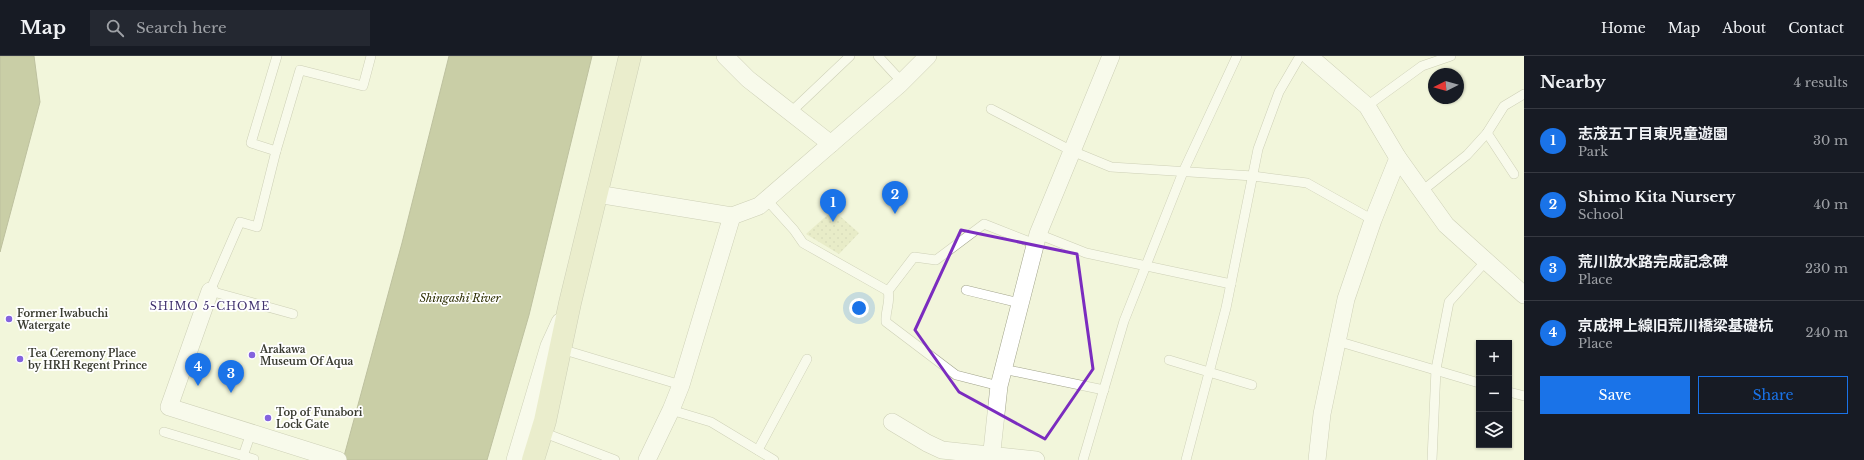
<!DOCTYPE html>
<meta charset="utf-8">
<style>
body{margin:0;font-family:"Libre Baskerville","Noto Sans JP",serif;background:#242831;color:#f1f3f6}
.controls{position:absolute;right:12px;bottom:12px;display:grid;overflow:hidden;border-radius:0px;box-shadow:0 1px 3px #0004}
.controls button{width:36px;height:36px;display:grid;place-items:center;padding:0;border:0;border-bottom:1px solid #363941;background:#171b24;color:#f1f3f6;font:20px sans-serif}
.compass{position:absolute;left:1428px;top:12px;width:36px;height:36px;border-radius:50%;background:#171b24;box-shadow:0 1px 3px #0004;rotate:265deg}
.you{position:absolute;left:859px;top:252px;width:14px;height:14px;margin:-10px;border:3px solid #fff;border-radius:50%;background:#1a73e8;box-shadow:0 0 0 6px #1a73e833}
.badge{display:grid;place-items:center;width:26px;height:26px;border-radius:50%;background:#1a73e8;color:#fff;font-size:13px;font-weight:700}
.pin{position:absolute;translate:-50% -33px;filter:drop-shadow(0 1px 2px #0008)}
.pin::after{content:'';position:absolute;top:21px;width:14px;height:12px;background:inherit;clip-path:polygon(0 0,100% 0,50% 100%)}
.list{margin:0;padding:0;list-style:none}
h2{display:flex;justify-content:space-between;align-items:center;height:52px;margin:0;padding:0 16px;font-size:17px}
h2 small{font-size:13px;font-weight:400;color:#9ea1a6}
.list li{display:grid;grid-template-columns:26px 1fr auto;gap:12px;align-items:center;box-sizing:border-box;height:64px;padding:0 16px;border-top:1px solid #363941}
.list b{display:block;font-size:15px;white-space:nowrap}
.list p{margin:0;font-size:13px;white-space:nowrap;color:#9ea1a6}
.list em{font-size:13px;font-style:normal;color:#9ea1a6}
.actions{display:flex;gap:8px;padding:12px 16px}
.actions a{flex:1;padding:9px 0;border:1px solid #1a73e8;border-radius:0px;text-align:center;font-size:14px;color:#1a73e8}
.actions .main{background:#1a73e8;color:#fff}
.icon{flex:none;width:22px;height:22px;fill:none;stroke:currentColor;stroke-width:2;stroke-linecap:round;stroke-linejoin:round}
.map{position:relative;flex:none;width:1524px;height:404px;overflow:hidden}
header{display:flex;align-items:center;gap:24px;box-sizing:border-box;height:56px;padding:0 20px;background:#171b24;border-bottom:1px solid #363941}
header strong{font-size:19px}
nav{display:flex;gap:22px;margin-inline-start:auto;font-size:14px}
.search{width:280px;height:36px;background:#242831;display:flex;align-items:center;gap:10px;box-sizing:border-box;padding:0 14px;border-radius:0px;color:#9ea1a6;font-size:15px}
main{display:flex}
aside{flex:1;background:#171b24}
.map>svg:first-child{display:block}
</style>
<header>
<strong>Map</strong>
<div class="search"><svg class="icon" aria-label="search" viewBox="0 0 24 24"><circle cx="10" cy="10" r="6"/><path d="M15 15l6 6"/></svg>Search here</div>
<nav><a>Home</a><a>Map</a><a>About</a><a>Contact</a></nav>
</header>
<main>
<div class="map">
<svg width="1524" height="404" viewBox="0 0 1524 404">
<defs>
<pattern id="park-dots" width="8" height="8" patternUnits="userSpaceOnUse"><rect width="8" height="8" fill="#dbe0b2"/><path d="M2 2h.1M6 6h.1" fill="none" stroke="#bdc199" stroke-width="1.8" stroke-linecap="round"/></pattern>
</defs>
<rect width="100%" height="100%" fill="#f2f5db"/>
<!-- park -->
<polygon fill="url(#park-dots)" points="833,154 859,177 839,198 806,178"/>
<!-- water -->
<g fill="#989d67" stroke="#7c8056">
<polygon points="0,0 34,0 40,46 0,196"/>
<polygon points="449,0 592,0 529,259 487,404 343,404 402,187"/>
</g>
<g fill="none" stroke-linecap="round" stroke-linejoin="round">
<defs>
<g id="lane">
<polyline points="878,0 902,26"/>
<polyline points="1367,50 1422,10 1451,0"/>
<polyline points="991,53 1072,95 1111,111 1253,120 1307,127 1373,164"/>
<polyline points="791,56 850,0"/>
<polyline points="1487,77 1514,118"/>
<polyline points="276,95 251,87 277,0"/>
<polyline points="1422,135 1467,99 1487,77 1504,50 1524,38"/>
<polyline points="767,144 794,174 803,187 888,235 914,201 936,204 984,168 1035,188"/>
<polyline points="1038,178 1086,197 1231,228"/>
<polyline points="966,234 1020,247"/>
<path d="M888 235C891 245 885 255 886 266L956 319 999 330"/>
<polyline points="293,258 210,235 240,166 257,171 276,95 300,14 363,30 371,0"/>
<polyline points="1337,285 1479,327"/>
<polyline points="561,293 681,329"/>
<polyline points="1169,304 1252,329"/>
<polyline points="1003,313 1104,334"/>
<polyline points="1509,336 1524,340"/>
<polyline points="671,354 711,366 774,404"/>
<polyline points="164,376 254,403"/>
<polyline points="542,376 615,404"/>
<polyline points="758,394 807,303"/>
<polyline points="243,400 251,377"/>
<polyline points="1083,404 1124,265 1183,116 1237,0"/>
<polyline points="1186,404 1226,252 1258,93 1279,36 1300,0"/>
<polyline points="1432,404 1436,313 1449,246 1486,205"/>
</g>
<g id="street">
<polyline points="725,0 748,23 831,88"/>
<polyline points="1309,0 1367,50 1398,102 1446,169 1524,239"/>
<polyline points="597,138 732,160 759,150 900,28 928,0"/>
<polyline points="210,235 169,351 338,404"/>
<polyline points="892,366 927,387 942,394 1036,404"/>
<polyline points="515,404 549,290 560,266"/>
<polyline points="647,404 671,354 681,329 732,160"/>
<polyline points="991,404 999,330 1038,178 1111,0"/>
<polyline points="1317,404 1322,358 1346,243 1373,164 1398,102"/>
</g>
<polyline id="secondary" points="533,404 545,365 570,247 630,0"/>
</defs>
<!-- lane casing -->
<use href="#lane" stroke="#a1a38b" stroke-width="10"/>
<!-- street casing -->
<use href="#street" stroke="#a1a38b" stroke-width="18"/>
<!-- secondary casing -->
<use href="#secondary" stroke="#a1a38b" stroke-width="23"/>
<!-- lane -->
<use href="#lane" stroke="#fff" stroke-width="9"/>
<!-- street -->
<use href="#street" stroke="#fff" stroke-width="17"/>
<!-- secondary -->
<use href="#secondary" stroke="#e1e3bb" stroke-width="22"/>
</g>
<!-- marked area -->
<path d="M0 0H1524V404H0ZM961 174 1077 198 1093 313 1045 383 959 336 915 274Z" fill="#f2f5db" fill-opacity=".55" fill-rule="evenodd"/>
<path fill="none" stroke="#7b2cbf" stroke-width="3" stroke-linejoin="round" d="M961 174 1077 198 1093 313 1045 383 959 336 915 274Z"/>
<!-- markers -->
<g fill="#8463de" stroke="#fff" stroke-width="1.5">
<circle cx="9" cy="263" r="4"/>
<circle cx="252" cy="299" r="4"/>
<circle cx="20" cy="303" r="4"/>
<circle cx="268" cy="362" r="4"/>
</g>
<g text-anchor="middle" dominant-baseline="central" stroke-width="3.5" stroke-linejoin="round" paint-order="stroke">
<!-- poi labels -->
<g font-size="10" font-weight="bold" fill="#393b30" stroke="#fff" text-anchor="start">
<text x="17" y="257">Former Iwabuchi<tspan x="17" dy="12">Watergate</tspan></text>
<text x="260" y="293">Arakawa<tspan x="260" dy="12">Museum Of Aqua</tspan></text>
<text x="28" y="297">Tea Ceremony Place<tspan x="28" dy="12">by HRH Regent Prince</tspan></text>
<text x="276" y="356">Top of Funabori<tspan x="276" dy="12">Lock Gate</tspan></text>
</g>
<!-- water labels -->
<g font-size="11" font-style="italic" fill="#2c2e02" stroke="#fff">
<text x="460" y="242">Shingashi River</text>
</g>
<!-- neighbourhood labels -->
<g font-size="11" letter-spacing="1" fill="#42336f" stroke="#fff">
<text x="210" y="250">SHIMO 5-CHOME</text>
</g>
</g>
</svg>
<div class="controls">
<button>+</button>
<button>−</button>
<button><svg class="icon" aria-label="layers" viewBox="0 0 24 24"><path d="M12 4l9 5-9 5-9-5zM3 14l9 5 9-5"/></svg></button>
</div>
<svg class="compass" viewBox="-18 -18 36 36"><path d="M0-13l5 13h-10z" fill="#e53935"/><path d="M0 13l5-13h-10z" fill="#9ea1a6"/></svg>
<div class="you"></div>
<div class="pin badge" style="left:833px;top:166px">1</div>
<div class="pin badge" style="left:895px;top:158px">2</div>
<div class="pin badge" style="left:231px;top:337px">3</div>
<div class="pin badge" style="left:198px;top:330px">4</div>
</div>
<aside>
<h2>Nearby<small>4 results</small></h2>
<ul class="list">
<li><span class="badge">1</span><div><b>志茂五丁目東児童遊園</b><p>Park</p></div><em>30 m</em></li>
<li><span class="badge">2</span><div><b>Shimo Kita Nursery</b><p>School</p></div><em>40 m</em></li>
<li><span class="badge">3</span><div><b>荒川放水路完成記念碑</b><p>Place</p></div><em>230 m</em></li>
<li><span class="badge">4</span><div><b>京成押上線旧荒川橋梁基礎杭</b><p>Place</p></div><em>240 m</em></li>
</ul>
<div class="actions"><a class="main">Save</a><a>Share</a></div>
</aside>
</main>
